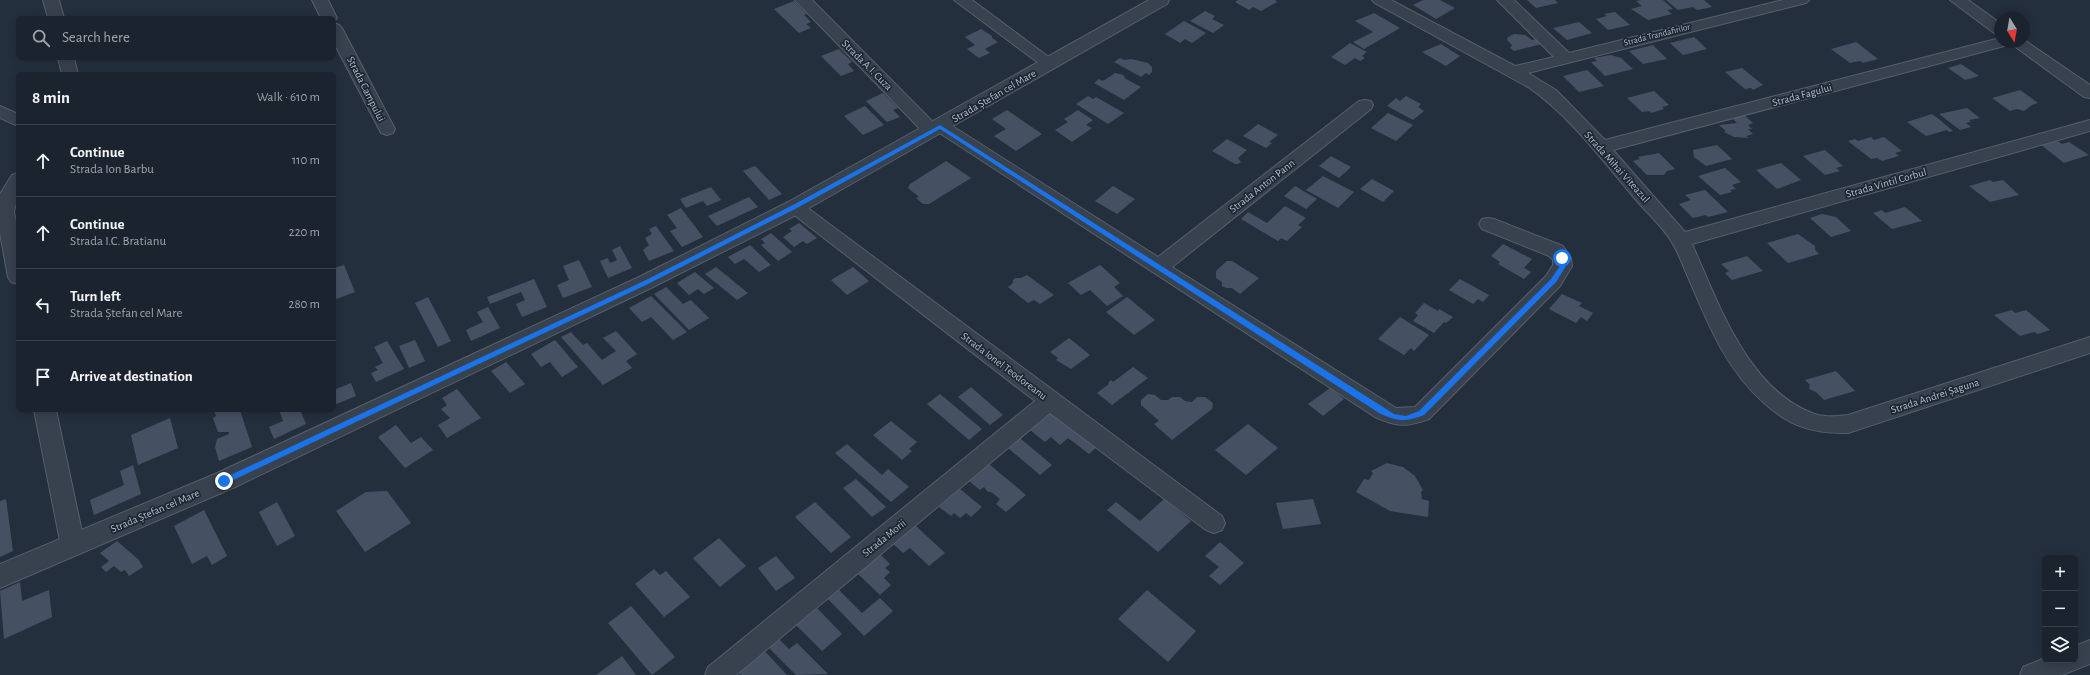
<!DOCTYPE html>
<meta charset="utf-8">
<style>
body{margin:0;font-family:"Alegreya Sans",sans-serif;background:#242b36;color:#f1f3f6}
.controls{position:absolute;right:12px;bottom:12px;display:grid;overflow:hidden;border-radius:6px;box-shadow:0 2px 10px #0003}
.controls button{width:36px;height:36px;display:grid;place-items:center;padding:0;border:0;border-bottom:1px solid #39404a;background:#1b232e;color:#f1f3f6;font:20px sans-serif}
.compass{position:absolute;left:1994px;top:12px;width:36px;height:36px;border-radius:50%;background:#1b232e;box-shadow:0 2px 10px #0003;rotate:169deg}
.stop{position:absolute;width:12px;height:12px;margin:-9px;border:3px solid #1a73e8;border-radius:50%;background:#fff}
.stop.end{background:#1a73e8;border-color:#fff;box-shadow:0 1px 4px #0008}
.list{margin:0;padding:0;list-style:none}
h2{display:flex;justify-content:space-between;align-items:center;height:52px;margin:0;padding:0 16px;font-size:17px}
h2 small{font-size:13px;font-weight:400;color:#a0a4aa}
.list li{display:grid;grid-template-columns:26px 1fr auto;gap:12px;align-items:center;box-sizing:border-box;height:72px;padding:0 16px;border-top:1px solid #39404a}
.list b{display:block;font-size:15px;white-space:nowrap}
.list p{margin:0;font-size:13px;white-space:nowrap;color:#a0a4aa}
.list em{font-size:13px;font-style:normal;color:#a0a4aa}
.icon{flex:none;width:22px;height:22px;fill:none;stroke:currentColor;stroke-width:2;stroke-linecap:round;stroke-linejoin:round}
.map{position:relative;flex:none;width:2090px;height:675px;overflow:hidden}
.search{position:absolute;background:#1b232e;box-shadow:0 2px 10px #0003;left:16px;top:16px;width:320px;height:44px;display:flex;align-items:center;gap:10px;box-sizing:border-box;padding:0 14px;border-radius:6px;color:#a0a4aa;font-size:15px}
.panel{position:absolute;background:#1b232e;box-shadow:0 2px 10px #0003;left:16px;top:72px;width:320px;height:340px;border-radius:6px}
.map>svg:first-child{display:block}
</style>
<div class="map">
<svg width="2090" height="675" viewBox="0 0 2090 675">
<rect width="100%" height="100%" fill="#242f3e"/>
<!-- building -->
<g fill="#455162">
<polygon points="1238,0 1275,0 1277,2 1261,11 1253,7 1249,10 1235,2"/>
<polygon points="1423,0 1440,0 1455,8 1436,19 1413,5"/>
<polygon points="1527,0 1555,0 1558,3 1536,8"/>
<polygon points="1642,0 1663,0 1673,9 1667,10 1672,14 1648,20 1631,9 1642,6 1636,1"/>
<polygon points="1666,0 1704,0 1712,7 1697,10 1693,7 1678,10"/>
<polygon points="794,1 807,14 804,15 811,22 806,24 811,28 799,33 774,9"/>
<polygon points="1205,11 1215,16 1212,19 1224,25 1213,33 1190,21"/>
<polygon points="1615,12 1630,25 1608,30 1596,19 1607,16 1604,14"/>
<polygon points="1374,13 1400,28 1364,49 1353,42 1373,32 1355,21"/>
<polygon points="1184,21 1206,33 1192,43 1185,39 1180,43 1165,34"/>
<polygon points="1579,22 1592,33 1567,40 1553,28"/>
<polygon points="981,29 992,36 992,38 998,42 985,49 990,53 979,58 967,49 975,45 965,37"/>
<polygon points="1514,34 1525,35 1532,40 1537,39 1542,44 1514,51 1510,48 1512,45 1507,40 1508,37"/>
<polygon points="1694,37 1707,49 1683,55 1670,43"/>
<polygon points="1856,42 1878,59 1863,63 1860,61 1850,63 1831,49"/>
<polygon points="1350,43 1367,52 1362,56 1365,58 1360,61 1355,58 1345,65 1331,57"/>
<polygon points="1441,44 1460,56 1446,66 1422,52"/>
<polygon points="1653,45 1667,59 1643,64 1629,51"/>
<polygon points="839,49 852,62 848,64 854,71 841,76 821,56"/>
<polygon points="1611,55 1621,58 1633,69 1605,76 1591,62 1597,61 1594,58"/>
<polygon points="1120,58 1124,60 1131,59 1148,63 1152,67 1152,72 1149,75 1146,73 1141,77 1114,62"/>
<polygon points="1961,64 1979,76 1965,80 1948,68"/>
<polygon points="1742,68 1763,85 1753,90 1751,88 1745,89 1725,72"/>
<polygon points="1587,70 1604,86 1579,92 1563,76"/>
<polygon points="1115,73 1123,75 1126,79 1141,87 1124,100 1094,83 1099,79 1103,81"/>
<polygon points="2020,90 2038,103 2032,105 2024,111 2017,109 2010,111 1992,98"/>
<polygon points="1654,91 1669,105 1662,107 1664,109 1651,113 1649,111 1642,112 1627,98"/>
<polygon points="883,93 898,108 893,110 900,117 887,122 866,101"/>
<polygon points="1088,96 1093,99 1096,97 1124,113 1108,124 1076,104"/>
<polygon points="1406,96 1421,104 1418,107 1424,111 1413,120 1387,106 1396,98 1400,101"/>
<polygon points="865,106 884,125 863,135 844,116"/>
<polygon points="1967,108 1980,118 1969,120 1971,122 1966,123 1971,127 1960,130 1939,114"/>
<polygon points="1007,110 1042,134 1016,151 994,136 1006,129 992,119"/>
<polygon points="1078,110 1093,120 1086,125 1092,128 1072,142 1055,130 1068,122 1064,119"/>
<polygon points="1388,113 1413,125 1396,141 1371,128"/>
<polygon points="1932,114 1940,120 1953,131 1949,132 1947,130 1926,136 1907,122"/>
<polygon points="1744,115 1753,123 1748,125 1752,129 1748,129 1753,134 1746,136 1749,138 1734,137 1724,132 1726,131 1719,125 1737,123 1732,118"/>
<polygon points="1258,124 1278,135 1269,142 1272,143 1266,148 1243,136"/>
<polygon points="1871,137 1874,140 1884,137 1902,151 1895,153 1899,156 1882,161 1877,158 1871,159 1848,141 1855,139 1858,141"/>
<polygon points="1227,139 1247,150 1238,158 1241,162 1238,164 1235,164 1212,151"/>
<polygon points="2056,140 2062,144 2069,142 2089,155 2064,163 2040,144"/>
<polygon points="1717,145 1732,159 1706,166 1694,157 1693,150"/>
<polygon points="1825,150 1843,166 1836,168 1840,171 1825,175 1803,156"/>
<polygon points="1659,153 1675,169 1667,171 1664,175 1647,175 1633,161 1640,159 1638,157"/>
<polygon points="1331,156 1351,167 1339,178 1319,166"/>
<polygon points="946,161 971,178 929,204 923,204 916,198 919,197 908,188 910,184"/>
<polygon points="1781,163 1801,180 1777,189 1756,170"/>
<polygon points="755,166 782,194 769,200 743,171"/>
<polygon points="1725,168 1741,182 1732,185 1736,189 1730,190 1732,192 1720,195 1698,176"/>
<polygon points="1323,176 1354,192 1338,208 1306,190"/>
<polygon points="1372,179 1394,191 1383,202 1360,189"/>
<polygon points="1990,180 1993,182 2003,180 2019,195 1990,202 1969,186"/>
<polygon points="1113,186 1135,199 1117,214 1095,201"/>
<polygon points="1295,186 1317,199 1306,209 1284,196"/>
<polygon points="711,187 721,200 707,206 703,201 686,208 680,199"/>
<polygon points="1705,190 1728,212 1708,217 1706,215 1693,218 1679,204 1691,200 1685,195"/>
<polygon points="749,197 758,207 717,226 708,216"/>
<polygon points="1285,206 1306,218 1298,225 1302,227 1287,241 1281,238 1278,241 1241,219 1248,212 1267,223"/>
<polygon points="1905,207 1922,221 1892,229 1873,213 1882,210 1885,213"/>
<polygon points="681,208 703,237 682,247 670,231 677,228 667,215"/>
<polygon points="1822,214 1836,217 1851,231 1831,237 1810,218"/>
<polygon points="799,223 817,238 807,244 803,241 794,247 783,237 792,231 789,229"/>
<polygon points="656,226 674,251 649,261 643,250 649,245 645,238 652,234 649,229"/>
<polygon points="771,233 792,252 778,261 761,245 765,243 761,239"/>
<polygon points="1798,234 1815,246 1815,250 1819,254 1788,263 1767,243"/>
<polygon points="1503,244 1532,259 1524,268 1531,272 1524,279 1498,264 1500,262 1491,256"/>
<polygon points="750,245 771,265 759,272 744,259 735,264 728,257"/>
<polygon points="620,246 632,268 608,278 600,261 608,258 610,263 617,260 612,250"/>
<polygon points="1747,256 1763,271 1732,280 1725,273 1729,271 1721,264"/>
<polygon points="579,260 592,287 563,298 557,285 569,280 563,266"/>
<polygon points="1227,261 1232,261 1259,278 1240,294 1232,288 1226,288 1222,286 1222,282 1216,278 1216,271"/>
<polygon points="344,265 355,292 334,300 334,268"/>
<polygon points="1100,265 1120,283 1114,287 1123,296 1107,306 1090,290 1081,295 1068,283"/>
<polygon points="716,267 748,293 737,300 705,274"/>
<polygon points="853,267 869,281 847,295 831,280"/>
<polygon points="695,272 714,288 704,294 698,289 689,295 677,283"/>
<polygon points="1027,275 1054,295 1040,304 1034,300 1028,303 1008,287 1013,283 1013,280 1015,278 1021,278"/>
<polygon points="534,279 547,307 522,317 516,304 525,300 521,292 490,304 487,297"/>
<polygon points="1460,279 1489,295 1483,302 1478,299 1473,304 1449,290"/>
<polygon points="666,287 683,304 691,300 709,318 689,330 654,294"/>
<polygon points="1562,294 1582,303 1579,306 1593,313 1587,321 1581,317 1576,323 1549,309"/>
<polygon points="651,296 687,332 673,340 651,317 642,322 629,308"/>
<polygon points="428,297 451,341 438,347 415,303"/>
<polygon points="1127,297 1155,320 1134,335 1106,312"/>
<polygon points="1424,303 1438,311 1439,309 1453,317 1446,323 1444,322 1434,333 1413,321 1418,315 1415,313"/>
<polygon points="488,307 500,328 471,341 466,330 483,322 477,312"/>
<polygon points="2012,310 2015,313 2026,310 2050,330 2038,334 2034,332 2020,336 1994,315"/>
<polygon points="1400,317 1429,335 1414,351 1411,348 1404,355 1378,339"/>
<polygon points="616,331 637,354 626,361 632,368 603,385 561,337 571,332 583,345 587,343 602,360 616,351 603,338"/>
<polygon points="1069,338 1090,355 1071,369 1056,360 1058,358 1050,352"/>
<polygon points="415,340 425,361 409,368 399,346"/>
<polygon points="555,340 578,367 562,377 550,362 541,367 531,354"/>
<polygon points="387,341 404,369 376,382 371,373 378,370 375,367 383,363 374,347"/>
<polygon points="506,362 525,384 510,393 491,371"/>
<polygon points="1133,367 1148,378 1112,405 1097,393 1109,384 1108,383 1111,380 1113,382"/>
<polygon points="1836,371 1855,391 1824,400 1816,392 1809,389 1810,385 1805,380"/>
<polygon points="351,383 356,396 334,405 334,390"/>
<polygon points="971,387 1003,415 990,425 958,397"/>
<polygon points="1330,388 1344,399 1323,416 1308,404"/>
<polygon points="457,389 481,418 447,438 438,425 450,418 441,409 447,405 442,398"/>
<polygon points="940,394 982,429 969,440 927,404"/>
<polygon points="1148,394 1155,395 1161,400 1168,400 1172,397 1180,397 1185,401 1192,402 1197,397 1205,397 1213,403 1212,409 1172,440 1154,424 1159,421 1141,405 1141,400"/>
<polygon points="214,410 240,410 252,447 219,461 215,447 217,439 229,434 229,432 218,432 213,418 216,416"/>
<polygon points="279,410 300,410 306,424 274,439 269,427 283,421"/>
<polygon points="1051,413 1081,437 1082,436 1097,447 1089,454 1068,438 1060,445 1051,437 1045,442 1030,430"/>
<polygon points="170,418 178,448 138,465 131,435"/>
<polygon points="891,421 917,442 909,449 912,451 902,460 873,435"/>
<polygon points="1248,424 1278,448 1246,475 1215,450"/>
<polygon points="396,425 411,443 421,437 433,450 405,468 378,437"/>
<polygon points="1020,438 1052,465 1040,475 1008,448"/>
<polygon points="847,444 882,475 888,469 909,487 891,502 835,453"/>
<polygon points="1387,463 1403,467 1415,476 1423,490 1421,492 1422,499 1429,501 1428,517 1390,511 1356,492 1364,479 1369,480 1373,473 1371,471"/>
<polygon points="989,464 1026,495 1006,512 996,504 1000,499 991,492 988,492 984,487 980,490 969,481"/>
<polygon points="133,465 141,494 94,515 90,500 124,485 120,471"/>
<polygon points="856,479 886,507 872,517 843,488"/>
<polygon points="960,489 982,507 971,517 966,513 960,518 954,513 951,516 939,507"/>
<polygon points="387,491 411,523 365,552 336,511 366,492"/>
<polygon points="6,499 13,551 0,557 0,501"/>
<polygon points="1164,499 1191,521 1158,552 1107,510 1116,502 1140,521"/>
<polygon points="1313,499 1321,524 1283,529 1276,503"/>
<polygon points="277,502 295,536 277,546 259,512"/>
<polygon points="815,502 851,537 831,553 795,517"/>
<polygon points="204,510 227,556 212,565 207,556 192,564 174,526"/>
<polygon points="915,525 945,553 929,566 910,548 903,553 893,544"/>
<polygon points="719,538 746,566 720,587 693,558"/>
<polygon points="117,541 139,560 143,567 129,576 125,570 121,572 114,566 106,572 101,567 109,561 100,553"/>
<polygon points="1220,542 1244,563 1220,585 1209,576 1219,567 1205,556"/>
<polygon points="880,554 890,564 885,568 890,572 884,578 891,585 880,595 857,573"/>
<polygon points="776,556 795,578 776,591 758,568"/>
<polygon points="654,569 660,575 666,571 690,597 664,617 635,584"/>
<polygon points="20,582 22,601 49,590 52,617 4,639 0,591"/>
<polygon points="839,590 862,613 880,598 893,611 864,636 827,598"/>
<polygon points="1147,590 1196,631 1168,662 1118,619"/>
<polygon points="631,606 675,657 652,675 608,623"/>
<polygon points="816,607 842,634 822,651 795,624"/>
<polygon points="778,638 789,649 797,643 828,674 796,675 768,647"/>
<polygon points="762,648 787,675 741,675 735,669"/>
<polygon points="622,656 636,675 596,675"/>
</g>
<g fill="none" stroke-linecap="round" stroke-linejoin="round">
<defs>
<g id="minor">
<polygon points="43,0 59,0 64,18 48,18"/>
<polygon points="312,0 328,0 337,18 334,21 334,18 321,18"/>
<path d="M795 0H812L934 123 940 120 946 122 1158 257 1359 101 1365 100 1371 101 1373 105 1371 109 1172 267 1396 408 1415 407 1546 276 1553 265V260L1549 256 1482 229 1479 224 1482 219 1488 218 1494 219 1563 246 1571 258 1572 266 1560 286 1429 419C1407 427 1397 427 1375 417L938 132 931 136 925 134Z"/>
<polygon points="954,0 972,0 1058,64 1056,67 1044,67"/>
<path d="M1372 0H1391L1515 66 1554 57 1497 0H1514L1569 53 1783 0H1809L1806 3 1528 73 1556 90 1605 140 2000 38V42H2024V40L2090 85V98L2084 97 2010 43 2008 45 1613 150 1685 232 2090 120V131L1692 244C1718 302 1747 388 1812 413 1823 418 1836 416 1848 415L2090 337V353L1848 433C1813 434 1789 426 1763 402 1725 368 1708 323 1688 277 1683 266 1679 254 1673 244 1664 228 1648 214 1636 200 1604 162 1569 115 1528 87L1375 3Z"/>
<polygon points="1950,0 1968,0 2000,23 2000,35 1994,33"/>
<polygon points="334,23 339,25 342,28 395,129 393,133 387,135 381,133 379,129 334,43"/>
<polygon points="58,58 74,58 78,74 62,74"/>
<polygon points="0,106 18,114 18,126 0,118"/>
<polygon points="18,173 18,194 14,212 18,231 18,284 11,282 8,277 0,233 0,194 12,175"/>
<polygon points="795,201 801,203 1222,516 1225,523 1222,530 1214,533 1206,530 1050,413 736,675 705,675 708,667 1035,401 789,211 786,207 789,203"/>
<polygon points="34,410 56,410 85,546 81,553 73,556 65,553 61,546"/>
<polygon points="2090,640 2090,664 2062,675 2020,675 2023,667 2045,658 2045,660 2075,660 2075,646"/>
</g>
<polygon id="tertiary" points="1149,0 1169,0 1167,4 802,212 653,287 233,488 0,588 0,564 215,474 639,277 788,202"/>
</defs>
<!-- minor casing -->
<use href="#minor" stroke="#565f6c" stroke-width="2"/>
<!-- tertiary casing -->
<use href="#tertiary" stroke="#565f6c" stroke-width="2"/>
<!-- minor -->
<use href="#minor" fill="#38414e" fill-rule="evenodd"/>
<!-- tertiary -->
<use href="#tertiary" fill="#38414e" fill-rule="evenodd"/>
</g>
<!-- route -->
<path fill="#1a73e8" d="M940 125 1394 414 1406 416 1419 411 1551 279 1560 266V256H1564L1566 266 1556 282 1424 415C1405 422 1398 422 1379 413L940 129 797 208 648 284 227 483H222V479L644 281 793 205Z"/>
<g text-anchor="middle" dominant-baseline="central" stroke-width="3.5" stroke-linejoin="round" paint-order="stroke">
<!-- far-street labels -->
<g font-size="9" fill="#b4bcc9" stroke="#1d2633">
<text transform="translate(1657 35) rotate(-14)">Strada Trandafirilor</text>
</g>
<!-- street labels -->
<g font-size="11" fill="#b4bcc9" stroke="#1d2633">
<text transform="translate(867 65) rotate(45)">Strada A.I. Cuza</text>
<text transform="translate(366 89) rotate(63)">Strada Campului</text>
<text transform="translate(1802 95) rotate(-15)">Strada Fagului</text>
<text transform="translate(994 96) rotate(-30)">Strada Ștefan cel Mare</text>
<text transform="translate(1617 167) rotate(48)">Strada Mihai Viteazul</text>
<text transform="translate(1886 183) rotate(-16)">Strada Vintil Corbul</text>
<text transform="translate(1262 186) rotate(-38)">Strada Anton Pann</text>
<text transform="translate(1004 366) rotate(37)">Strada Ionel Teodoreanu</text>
<text transform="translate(1935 396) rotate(-18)">Strada Andrei Șaguna</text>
<text transform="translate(155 511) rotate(-23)">Strada Ștefan cel Mare</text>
<text transform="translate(884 538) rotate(-39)">Strada Morii</text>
</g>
</g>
</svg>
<div class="controls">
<button>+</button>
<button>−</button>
<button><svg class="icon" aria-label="layers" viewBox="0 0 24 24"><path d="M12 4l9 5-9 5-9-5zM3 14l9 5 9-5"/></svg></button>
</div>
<svg class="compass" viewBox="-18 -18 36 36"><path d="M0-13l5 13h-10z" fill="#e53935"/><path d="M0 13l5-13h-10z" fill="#a0a4aa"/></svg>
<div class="stop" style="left:1562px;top:258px"></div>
<div class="stop end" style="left:224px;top:481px"></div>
<div class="search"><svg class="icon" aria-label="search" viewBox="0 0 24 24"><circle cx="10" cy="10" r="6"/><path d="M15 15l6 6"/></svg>Search here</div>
<section class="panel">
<h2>8 min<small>Walk · 610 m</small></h2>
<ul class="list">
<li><svg class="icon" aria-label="ahead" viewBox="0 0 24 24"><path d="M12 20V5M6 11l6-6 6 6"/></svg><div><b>Continue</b><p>Strada Ion Barbu</p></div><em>110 m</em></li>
<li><svg class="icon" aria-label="ahead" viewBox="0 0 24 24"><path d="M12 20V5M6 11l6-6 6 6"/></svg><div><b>Continue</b><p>Strada I.C. Bratianu</p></div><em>220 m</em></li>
<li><svg class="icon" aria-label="left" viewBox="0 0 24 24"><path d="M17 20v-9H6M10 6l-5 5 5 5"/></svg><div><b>Turn left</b><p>Strada Ștefan cel Mare</p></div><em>280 m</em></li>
<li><svg class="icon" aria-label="arrive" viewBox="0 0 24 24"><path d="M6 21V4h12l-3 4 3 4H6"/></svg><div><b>Arrive at destination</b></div></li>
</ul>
</section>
</div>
